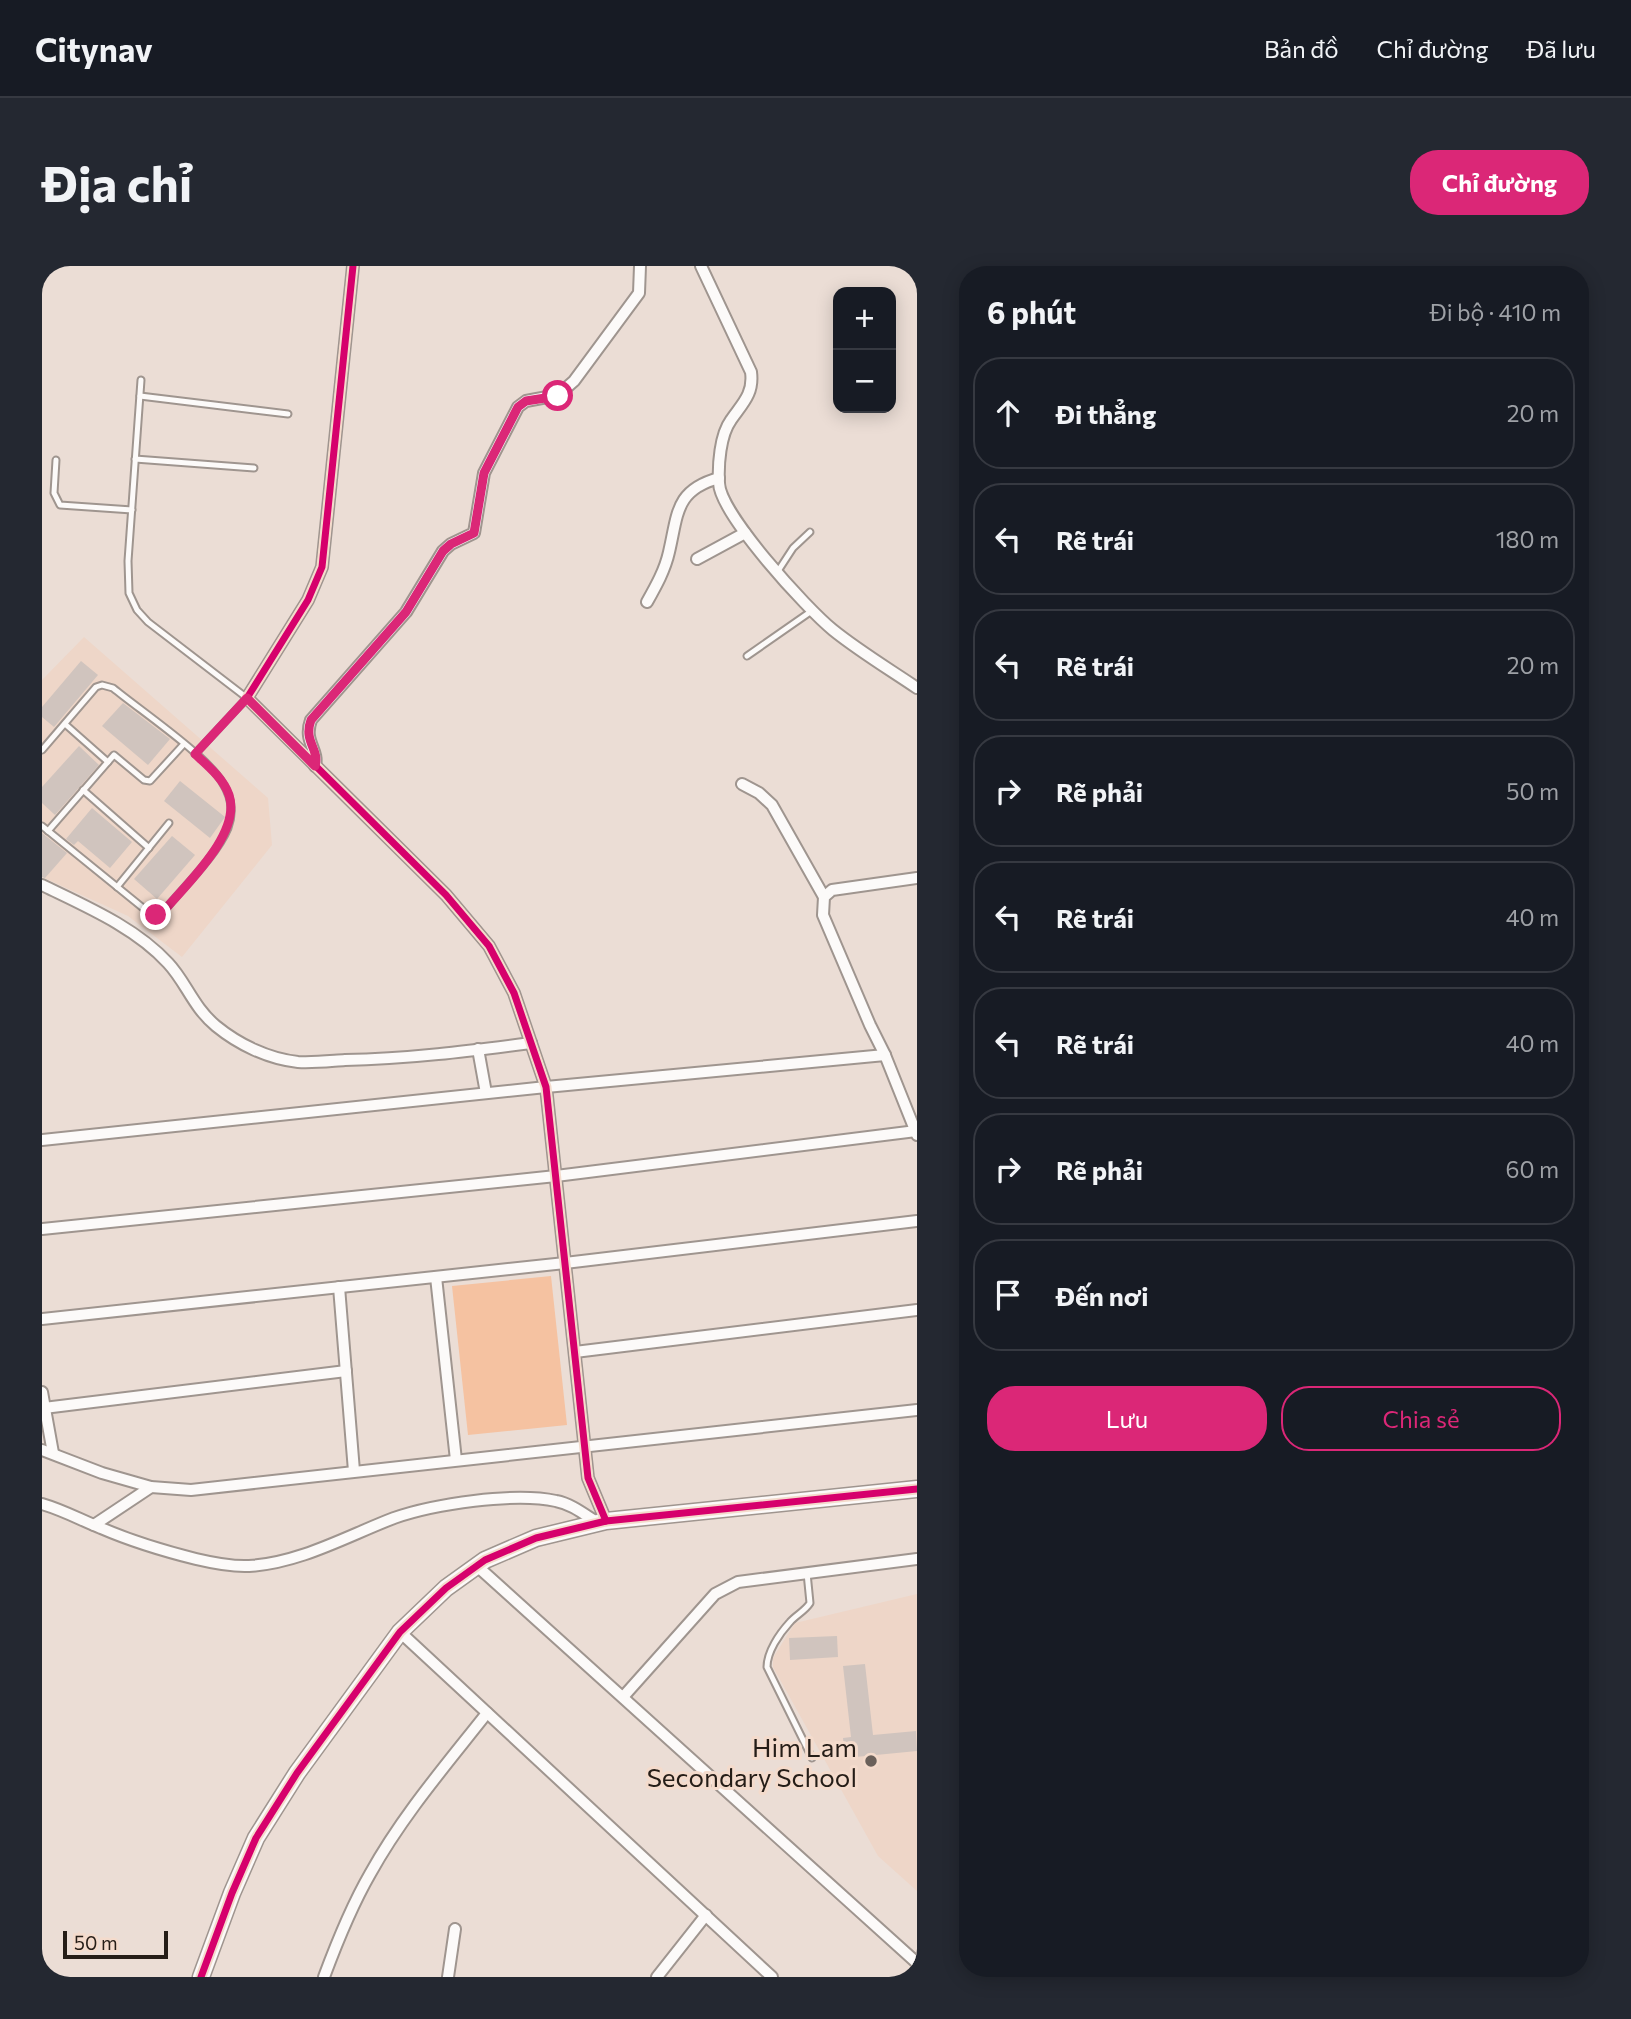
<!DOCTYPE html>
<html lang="vi">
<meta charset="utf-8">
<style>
body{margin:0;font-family:Commissioner,sans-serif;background:#242831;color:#f1f3f6}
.controls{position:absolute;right:21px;top:21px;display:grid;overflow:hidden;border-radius:14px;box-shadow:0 4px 18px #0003}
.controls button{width:63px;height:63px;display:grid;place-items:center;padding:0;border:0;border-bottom:2px solid #363941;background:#171b24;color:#f1f3f6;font:35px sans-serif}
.scale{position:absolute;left:21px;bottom:18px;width:105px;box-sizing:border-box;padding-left:7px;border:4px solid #251d17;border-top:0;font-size:19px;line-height:24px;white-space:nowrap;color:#251d17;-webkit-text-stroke:5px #f4dbcc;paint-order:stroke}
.stop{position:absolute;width:21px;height:21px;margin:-16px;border:5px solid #db2777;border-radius:50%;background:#fff}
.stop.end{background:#db2777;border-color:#fff;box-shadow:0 2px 7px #0008}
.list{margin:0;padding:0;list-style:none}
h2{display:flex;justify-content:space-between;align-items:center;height:91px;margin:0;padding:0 28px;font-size:30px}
h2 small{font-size:23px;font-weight:400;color:#9ea1a6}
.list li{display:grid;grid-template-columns:46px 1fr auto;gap:21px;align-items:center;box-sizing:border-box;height:112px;margin:0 14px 14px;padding:0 14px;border:2px solid #363941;border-radius:28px}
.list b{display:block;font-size:26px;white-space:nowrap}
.list em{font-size:23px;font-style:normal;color:#9ea1a6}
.actions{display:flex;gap:14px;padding:21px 28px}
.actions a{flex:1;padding:16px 0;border:2px solid #db2777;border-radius:28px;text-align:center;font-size:24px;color:#db2777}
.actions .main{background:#db2777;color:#fff}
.icon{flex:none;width:38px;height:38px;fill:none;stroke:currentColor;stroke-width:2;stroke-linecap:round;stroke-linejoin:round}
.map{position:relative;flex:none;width:875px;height:1711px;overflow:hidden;border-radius:28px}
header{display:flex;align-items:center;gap:42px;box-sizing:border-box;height:98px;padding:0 35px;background:#171b24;border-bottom:2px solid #363941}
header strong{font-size:33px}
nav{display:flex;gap:38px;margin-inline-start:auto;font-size:24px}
.intro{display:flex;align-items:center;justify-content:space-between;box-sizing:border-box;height:168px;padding:0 42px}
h1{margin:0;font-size:49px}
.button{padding:18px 32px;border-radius:28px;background:#db2777;color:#fff;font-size:24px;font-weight:700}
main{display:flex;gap:42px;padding:0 42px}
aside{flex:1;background:#171b24;border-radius:28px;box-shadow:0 4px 18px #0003}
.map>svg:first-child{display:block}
</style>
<header>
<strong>Citynav</strong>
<nav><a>Bản đồ</a><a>Chỉ đường</a><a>Đã lưu</a></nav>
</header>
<div class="intro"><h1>Địa chỉ</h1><a class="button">Chỉ đường</a></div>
<main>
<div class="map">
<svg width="875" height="1711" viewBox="0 0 875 1711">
<rect width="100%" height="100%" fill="#ebddd5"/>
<!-- built -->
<g fill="#eed6c8">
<polygon points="42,371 226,532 230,579 140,691 86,650 0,611 0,414"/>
<polygon points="875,1328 875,1625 836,1590 731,1401 731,1392 753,1357"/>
</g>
<!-- green -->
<polygon fill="#f5c2a1" points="509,1010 525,1159 426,1169 410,1020"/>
<!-- building -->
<g fill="#d0c4be">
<polygon points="39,395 56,409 12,461 0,451 0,441"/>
<polygon points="81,437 128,473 106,499 60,460"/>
<polygon points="37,480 57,499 13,549 0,537 0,521"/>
<polygon points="138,515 183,551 168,572 122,535"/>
<polygon points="50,542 90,576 68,602 36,575 32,579 24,573"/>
<polygon points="0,567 25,587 3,612 0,611"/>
<polygon points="130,570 153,589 115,633 92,613"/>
<polygon points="795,1370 796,1391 748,1394 747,1372"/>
<polygon points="823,1398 831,1469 874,1465 875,1485 803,1492 801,1472 809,1471 801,1400"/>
</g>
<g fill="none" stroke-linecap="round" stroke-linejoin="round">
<defs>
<g id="lane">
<polyline points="99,114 86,295 87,327 95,344 106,356 205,432 153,488"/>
<polyline points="98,130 246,148"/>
<polyline points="93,193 212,202"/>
<polyline points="14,194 12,227 18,239 90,244"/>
<polyline points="736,305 751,282 768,266"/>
<polyline points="705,390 771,344"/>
<polyline points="23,458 66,496"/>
<path d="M0 484 54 421 60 419 71 422C99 445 163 488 180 516 189 530 192 546 186 562 175 589 140 623 121 646L114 649 106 646 0 560"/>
<polyline points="41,524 107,582"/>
<polyline points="6,565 72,489 102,514 108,515 141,479"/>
<polyline points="75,621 127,557"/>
<path d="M765 1307 768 1337C763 1345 754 1349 748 1356 737 1368 725 1386 725 1401L770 1492"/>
</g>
<g id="street">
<polyline points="311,0 280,301 266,334 205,432 404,629 447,680 472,727 504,821 546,1212 564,1255"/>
<path d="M659 0 709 106C712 128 700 138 689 154 678 169 676 199 677 217 678 248 765 343 791 364 817 385 847 403 875 422"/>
<polyline points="655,293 703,267"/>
<path d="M605 336C614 320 623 304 627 286 636 248 633 224 677 212"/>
<path d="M273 500C277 483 261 476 269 454L364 346 401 285 409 278 432 267 442 207 476 141 484 135 516 129 532 115 597 27 598 0"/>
<polyline points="700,518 717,527 730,539 782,631"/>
<polyline points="875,612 790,624 782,631 781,649 828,759 843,789 875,869"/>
<path d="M0 619C43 640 93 661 126 697 144 716 151 741 174 760 196 778 226 793 256 796 271 797 288 795 303 794 365 793 427 785 489 777"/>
<polyline points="436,783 444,827"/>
<polyline points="0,874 504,821 843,789"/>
<polyline points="0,963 514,910 874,865"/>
<polyline points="394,1011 414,1194"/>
<polyline points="297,1021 312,1205"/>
<polyline points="0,1053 523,997 875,955"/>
<polyline points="533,1086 875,1044"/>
<polyline points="0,1126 11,1187"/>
<polyline points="2,1142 304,1105"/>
<polyline points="0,1184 60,1207 109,1221 149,1224 875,1144"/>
<path d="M0 1238C21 1244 39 1254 59 1262 89 1275 122 1285 154 1293 171 1297 189 1301 207 1300 258 1297 305 1270 352 1252 392 1238 472 1226 514 1235 530 1238 543 1249 556 1257"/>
<polyline points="52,1259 109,1221"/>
<polyline points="435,1300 875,1697"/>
<polyline points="358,1366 730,1711"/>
<polyline points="581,1431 673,1328 696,1316 875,1293"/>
<path d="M282 1711C295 1676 309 1641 328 1608 360 1550 404 1499 445 1447"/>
<polyline points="406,1711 413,1663"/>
<polyline points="615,1711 664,1649"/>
</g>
<polyline id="secondary" points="159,1711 190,1627 214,1572 255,1507 358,1366 404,1322 443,1294 494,1272 564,1255 875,1223"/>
</defs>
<!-- lane casing -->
<use href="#lane" stroke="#9f958f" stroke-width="9"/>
<!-- street casing -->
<use href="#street" stroke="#9f958f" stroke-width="14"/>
<!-- secondary casing -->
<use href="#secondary" stroke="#9f958f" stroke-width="19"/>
<!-- lane -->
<use href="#lane" stroke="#fcfaf9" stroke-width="5"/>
<!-- street -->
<use href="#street" stroke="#fcfaf9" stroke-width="10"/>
<!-- secondary -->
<use href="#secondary" stroke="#fcfaf9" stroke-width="16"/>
<defs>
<g id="cycleway">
<polyline points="311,0 280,301 266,334 205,432 404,629 447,680 472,727 504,821 546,1212 564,1255"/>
<polyline points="159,1711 190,1627 214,1572 255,1507 358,1366 404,1322 443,1294 494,1272 564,1255 875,1223"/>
</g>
</defs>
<!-- cycleway casing -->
<use href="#cycleway" stroke="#f4dbcc" stroke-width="11"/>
<!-- cycleway -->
<use href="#cycleway" stroke="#d6006c" stroke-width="7"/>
</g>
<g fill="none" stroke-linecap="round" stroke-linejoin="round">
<!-- route -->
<path stroke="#db2777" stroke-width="9" d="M114 649 121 646C143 619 200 568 187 529 181 512 166 500 153 488L205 432 273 500C278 483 261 476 269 454L364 346 401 285 409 278 432 267 442 207 476 141 484 135 516 130"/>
</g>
<!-- markers -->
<circle fill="#6a605a" stroke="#f4dbcc" stroke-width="2.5" cx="829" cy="1495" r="7"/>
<g text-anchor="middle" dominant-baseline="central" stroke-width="6" stroke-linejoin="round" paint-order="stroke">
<!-- poi labels -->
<g font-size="26" fill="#251d17" stroke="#f4dbcc" text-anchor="end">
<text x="815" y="1480">Him Lam<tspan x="815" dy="30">Secondary School</tspan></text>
</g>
</g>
</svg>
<div class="controls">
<button>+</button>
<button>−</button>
</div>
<div class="scale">50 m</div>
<div class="stop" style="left:516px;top:130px"></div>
<div class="stop end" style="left:114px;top:649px"></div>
</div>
<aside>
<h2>6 phút<small>Đi bộ · 410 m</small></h2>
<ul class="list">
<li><svg class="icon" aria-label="ahead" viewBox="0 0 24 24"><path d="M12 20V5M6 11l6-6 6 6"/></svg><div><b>Đi thẳng</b></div><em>20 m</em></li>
<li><svg class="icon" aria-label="left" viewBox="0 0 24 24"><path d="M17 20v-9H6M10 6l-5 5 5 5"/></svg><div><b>Rẽ trái</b></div><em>180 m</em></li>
<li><svg class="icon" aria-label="left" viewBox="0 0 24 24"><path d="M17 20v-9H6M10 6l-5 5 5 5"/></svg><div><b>Rẽ trái</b></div><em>20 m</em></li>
<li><svg class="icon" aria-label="right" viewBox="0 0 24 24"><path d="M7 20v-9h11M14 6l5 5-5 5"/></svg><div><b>Rẽ phải</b></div><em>50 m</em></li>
<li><svg class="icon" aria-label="left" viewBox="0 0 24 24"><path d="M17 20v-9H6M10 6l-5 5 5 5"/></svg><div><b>Rẽ trái</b></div><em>40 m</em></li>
<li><svg class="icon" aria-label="left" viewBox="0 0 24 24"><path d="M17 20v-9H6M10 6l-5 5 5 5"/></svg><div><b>Rẽ trái</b></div><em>40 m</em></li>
<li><svg class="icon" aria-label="right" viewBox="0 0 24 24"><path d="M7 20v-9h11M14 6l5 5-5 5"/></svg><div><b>Rẽ phải</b></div><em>60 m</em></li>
<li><svg class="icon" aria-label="arrive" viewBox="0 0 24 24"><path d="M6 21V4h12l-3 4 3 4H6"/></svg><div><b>Đến nơi</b></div></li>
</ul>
<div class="actions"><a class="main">Lưu</a><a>Chia sẻ</a></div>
</aside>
</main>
